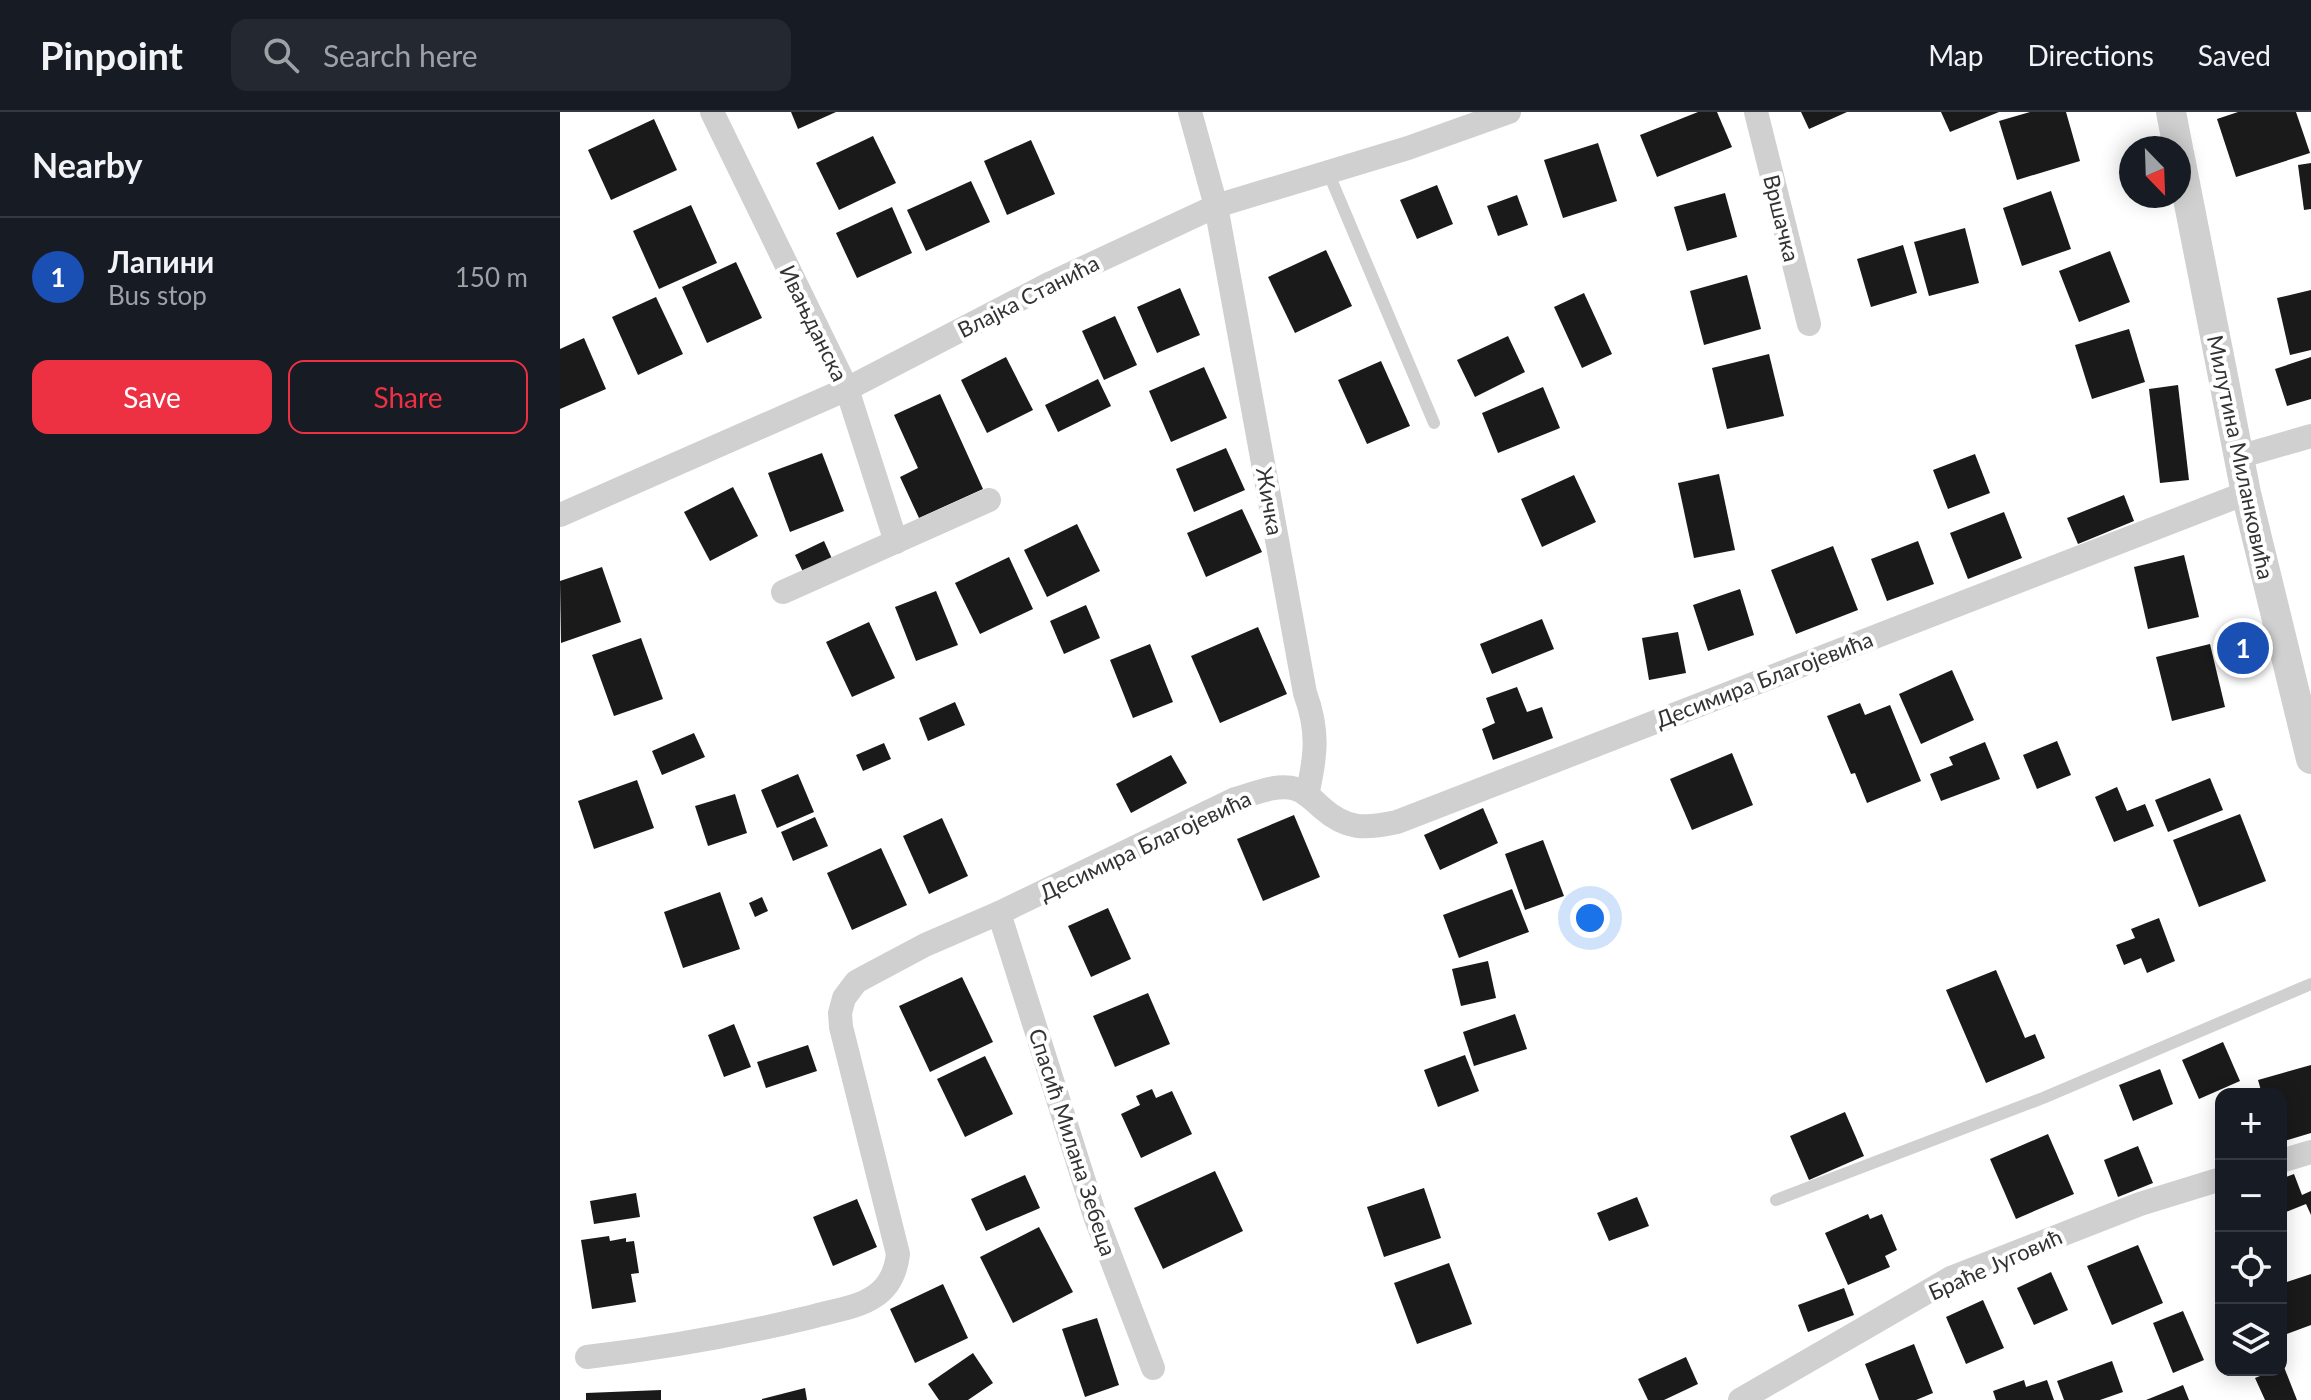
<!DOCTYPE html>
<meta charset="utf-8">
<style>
body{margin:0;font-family:Lato,sans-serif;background:#242831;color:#f1f3f6}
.controls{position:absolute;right:24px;bottom:24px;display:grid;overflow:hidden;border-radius:16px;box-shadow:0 4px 20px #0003}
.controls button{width:72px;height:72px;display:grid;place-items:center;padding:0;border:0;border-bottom:2px solid #363941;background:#171b24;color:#f1f3f6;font:40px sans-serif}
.compass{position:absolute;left:1559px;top:24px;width:72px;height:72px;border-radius:50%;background:#171b24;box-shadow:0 4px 20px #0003;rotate:157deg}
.you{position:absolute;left:1030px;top:806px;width:28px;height:28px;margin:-20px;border:6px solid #fff;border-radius:50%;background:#1a73e8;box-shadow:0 0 0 12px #1a73e833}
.badge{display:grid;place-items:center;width:52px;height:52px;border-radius:50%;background:#ed3143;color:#fff;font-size:26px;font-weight:700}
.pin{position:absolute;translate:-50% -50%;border:4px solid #fff;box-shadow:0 2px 8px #0006}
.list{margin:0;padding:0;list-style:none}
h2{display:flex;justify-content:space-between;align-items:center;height:104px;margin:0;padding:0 32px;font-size:34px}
h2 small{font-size:26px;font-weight:400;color:#9ea1a6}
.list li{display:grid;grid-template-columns:52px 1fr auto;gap:24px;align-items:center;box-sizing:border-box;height:120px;padding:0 32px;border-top:2px solid #363941}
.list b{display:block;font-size:30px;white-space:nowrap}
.list p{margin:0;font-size:26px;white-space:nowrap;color:#9ea1a6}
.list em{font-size:26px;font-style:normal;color:#9ea1a6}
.actions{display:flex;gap:16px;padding:24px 32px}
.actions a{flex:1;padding:18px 0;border:2px solid #ed3143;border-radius:16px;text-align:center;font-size:28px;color:#ed3143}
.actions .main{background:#ed3143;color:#fff}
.icon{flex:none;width:44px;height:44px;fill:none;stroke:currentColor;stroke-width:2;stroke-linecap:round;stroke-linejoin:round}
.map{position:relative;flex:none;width:1751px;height:1288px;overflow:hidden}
header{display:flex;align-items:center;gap:48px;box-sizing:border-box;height:112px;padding:0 40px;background:#171b24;border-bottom:2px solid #363941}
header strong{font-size:38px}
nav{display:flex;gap:44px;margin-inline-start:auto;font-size:28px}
.search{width:560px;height:72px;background:#242831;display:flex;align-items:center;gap:20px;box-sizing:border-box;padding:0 28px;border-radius:16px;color:#9ea1a6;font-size:30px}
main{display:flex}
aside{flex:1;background:#171b24}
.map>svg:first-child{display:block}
</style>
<header>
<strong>Pinpoint</strong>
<div class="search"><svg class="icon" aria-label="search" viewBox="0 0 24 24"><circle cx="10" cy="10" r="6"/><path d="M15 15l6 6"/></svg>Search here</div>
<nav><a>Map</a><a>Directions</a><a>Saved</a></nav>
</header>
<main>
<aside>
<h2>Nearby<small></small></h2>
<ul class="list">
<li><span class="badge" style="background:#1a4fb4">1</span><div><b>Лапини</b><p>Bus stop</p></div><em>150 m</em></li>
</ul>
<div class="actions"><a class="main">Save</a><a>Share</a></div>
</aside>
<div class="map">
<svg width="1751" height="1288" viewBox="0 0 1751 1288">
<rect width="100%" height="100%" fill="#fff"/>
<!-- building -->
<g fill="#1a1a1a">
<polygon points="231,0 276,0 238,17"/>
<polygon points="1138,0 1157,0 1172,35 1097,65 1080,23"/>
<polygon points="1241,0 1287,0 1249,17"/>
<polygon points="1381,0 1439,0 1390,20"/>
<polygon points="1470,0 1506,0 1520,49 1457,68 1439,9"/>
<polygon points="1678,0 1736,0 1750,41 1676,65 1657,7"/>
<polygon points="94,7 117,58 51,88 28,38"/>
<polygon points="313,24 336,71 279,98 256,51"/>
<polygon points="471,28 495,82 447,103 424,49"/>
<polygon points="1038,31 1057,89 1003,106 984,48"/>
<polygon points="1751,51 1751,97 1744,98 1738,53"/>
<polygon points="411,69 430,110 366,139 347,98"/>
<polygon points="877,73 893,112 857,127 840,88"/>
<polygon points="1491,79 1511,137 1462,154 1443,96"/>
<polygon points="1165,81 1177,125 1127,139 1114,95"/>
<polygon points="957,83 968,113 938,124 927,94"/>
<polygon points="131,93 157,151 99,177 73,119"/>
<polygon points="332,95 352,141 297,166 276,121"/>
<polygon points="1405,116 1419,171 1369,184 1354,130"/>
<polygon points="1343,133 1357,181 1311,195 1297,147"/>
<polygon points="766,138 792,194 735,221 708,165"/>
<polygon points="1550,139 1570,190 1519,210 1499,159"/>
<polygon points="176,150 202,206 147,231 122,175"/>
<polygon points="1187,163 1201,217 1144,233 1130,179"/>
<polygon points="620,176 640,223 597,241 577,195"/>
<polygon points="1751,178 1751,238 1730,243 1717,186"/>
<polygon points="1024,181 1052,242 1022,256 994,195"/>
<polygon points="96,185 123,242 78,263 52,205"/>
<polygon points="555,204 577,253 544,268 522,219"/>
<polygon points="1569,217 1585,270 1532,287 1515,233"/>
<polygon points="948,224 965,260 915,285 897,248"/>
<polygon points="24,226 46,277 0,297 0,237"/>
<polygon points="1209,242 1224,304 1167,317 1152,256"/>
<polygon points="446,245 473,298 427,321 401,268"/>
<polygon points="1751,245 1751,287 1727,294 1715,257"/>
<polygon points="821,249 850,314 807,332 778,268"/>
<polygon points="644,255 667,306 611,330 589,279"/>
<polygon points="538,267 551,294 498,320 485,293"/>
<polygon points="1618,273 1629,368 1600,371 1589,277"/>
<polygon points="983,275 1000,316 938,341 922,301"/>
<polygon points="380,282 423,377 359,406 340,365 358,356 334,303"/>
<polygon points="666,336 685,378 634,400 616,357"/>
<polygon points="262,341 284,399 230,420 208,361"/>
<polygon points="1415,342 1430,381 1388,397 1373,358"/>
<polygon points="1159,362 1175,438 1134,446 1118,371"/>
<polygon points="1014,363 1036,410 982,435 961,387"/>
<polygon points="173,375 198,424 150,449 124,400"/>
<polygon points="1564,383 1574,409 1518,432 1507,406"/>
<polygon points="682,397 702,440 646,465 627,421"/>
<polygon points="1444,400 1462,446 1408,467 1390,421"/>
<polygon points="517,412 540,459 487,485 464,438"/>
<polygon points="264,429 273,449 244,462 235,443"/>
<polygon points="1358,429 1374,472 1327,489 1311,447"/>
<polygon points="1273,434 1298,498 1236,522 1211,458"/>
<polygon points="1624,443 1639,505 1588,517 1574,455"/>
<polygon points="449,445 473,497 420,522 395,471"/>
<polygon points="42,455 61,510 1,531 0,469"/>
<polygon points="1180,477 1194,523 1148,539 1133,493"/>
<polygon points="376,479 398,533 356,549 335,495"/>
<polygon points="526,493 540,526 504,542 490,509"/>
<polygon points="982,507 994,537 932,562 920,532"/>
<polygon points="309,510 335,566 292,585 266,530"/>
<polygon points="698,515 727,582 660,611 631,544"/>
<polygon points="1118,520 1126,561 1089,568 1082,526"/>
<polygon points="81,526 103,587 54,604 32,543"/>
<polygon points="590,532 613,590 573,606 550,548"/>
<polygon points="1650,532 1665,595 1612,609 1596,545"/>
<polygon points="1392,558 1414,608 1361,632 1339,582"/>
<polygon points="957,575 967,600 982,595 993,626 933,648 922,617 935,611 926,586"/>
<polygon points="395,590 405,613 368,629 359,606"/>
<polygon points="1300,591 1305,603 1330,593 1361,669 1307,691 1295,661 1291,662 1267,604"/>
<polygon points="134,621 145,645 102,663 92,639"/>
<polygon points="1497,629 1511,663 1477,677 1463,643"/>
<polygon points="1425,630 1440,667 1381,689 1370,662 1393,653 1389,645"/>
<polygon points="324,631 331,647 303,659 296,643"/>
<polygon points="1172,641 1193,693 1132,718 1110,667"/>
<polygon points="611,643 627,671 571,701 556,672"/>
<polygon points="238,662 254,700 217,716 201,678"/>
<polygon points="1650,666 1663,698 1608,720 1595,688"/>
<polygon points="77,668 94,716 34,737 18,689"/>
<polygon points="1557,675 1567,699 1585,692 1594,714 1554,730 1535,685"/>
<polygon points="175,682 187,721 148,734 135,694"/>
<polygon points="923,696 938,731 880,758 864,723"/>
<polygon points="1680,702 1706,769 1639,795 1613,728"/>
<polygon points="734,703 760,765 703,789 677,727"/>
<polygon points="255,705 268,734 233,749 221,720"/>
<polygon points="382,706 408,764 369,782 343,724"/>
<polygon points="983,728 1004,784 965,798 945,742"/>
<polygon points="321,736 347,793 292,818 267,761"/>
<polygon points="952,777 969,820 899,846 883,803"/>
<polygon points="160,780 180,837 123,856 104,800"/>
<polygon points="202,785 208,799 195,805 189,791"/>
<polygon points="548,796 571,847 531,865 508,814"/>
<polygon points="1599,806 1615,849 1587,861 1581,846 1564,853 1556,833 1575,826 1571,817"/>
<polygon points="928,849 936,886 901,894 892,857"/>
<polygon points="1436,858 1465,926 1475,922 1485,946 1426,971 1386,878"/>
<polygon points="402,865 433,930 370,960 339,894"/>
<polygon points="588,881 610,932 555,955 533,904"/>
<polygon points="955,902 967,937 914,954 903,920"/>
<polygon points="174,912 191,955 164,965 148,923"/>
<polygon points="1663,930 1680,969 1639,987 1622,948"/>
<polygon points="248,933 257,959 206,976 197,950"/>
<polygon points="905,943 919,979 878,995 864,958"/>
<polygon points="425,944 453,1002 405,1025 377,967"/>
<polygon points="1751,953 1751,1021 1721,1030 1721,982 1702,982 1698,968"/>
<polygon points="1600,957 1613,992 1573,1009 1559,973"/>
<polygon points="592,977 596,986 612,979 632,1022 581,1046 561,1002 580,993 576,984"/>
<polygon points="1285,1000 1304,1044 1249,1068 1230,1024"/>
<polygon points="1488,1022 1514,1082 1456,1107 1430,1047"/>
<polygon points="1578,1034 1593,1071 1558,1085 1544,1048"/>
<polygon points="655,1059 683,1119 603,1157 574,1096"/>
<polygon points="1734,1062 1742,1083 1751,1079 1751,1103 1746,1092 1721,1102 1721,1067"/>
<polygon points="465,1063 480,1096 426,1119 411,1087"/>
<polygon points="864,1076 881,1126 824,1145 807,1095"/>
<polygon points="76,1081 80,1105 34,1112 30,1089"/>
<polygon points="1077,1085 1089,1114 1049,1129 1037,1101"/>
<polygon points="297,1087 317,1135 273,1154 253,1105"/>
<polygon points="1308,1102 1310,1107 1322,1102 1337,1138 1325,1144 1330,1155 1288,1173 1265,1121"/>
<polygon points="479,1115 513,1180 453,1211 420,1145"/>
<polygon points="49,1124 50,1129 66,1126 66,1130 74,1129 79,1161 71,1162 76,1190 32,1197 21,1128"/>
<polygon points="1578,1133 1603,1191 1552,1213 1527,1154"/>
<polygon points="889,1151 912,1212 857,1232 834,1171"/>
<polygon points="1491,1160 1508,1198 1474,1213 1457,1176"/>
<polygon points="1751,1162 1751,1213 1721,1224 1721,1172"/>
<polygon points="383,1172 408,1226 355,1251 330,1197"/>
<polygon points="1284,1176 1294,1203 1248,1220 1238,1193"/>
<polygon points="1423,1188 1444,1236 1406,1252 1386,1205"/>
<polygon points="1623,1199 1644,1248 1613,1261 1593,1211"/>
<polygon points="537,1206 559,1273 525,1285 502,1217"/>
<polygon points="1354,1232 1373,1281 1356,1288 1319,1288 1305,1252"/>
<polygon points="413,1241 433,1271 408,1288 379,1288 368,1272"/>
<polygon points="1126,1245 1138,1272 1104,1288 1088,1288 1078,1267"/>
<polygon points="1552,1249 1563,1280 1540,1288 1504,1288 1497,1269"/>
<polygon points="1724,1255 1737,1288 1705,1288 1695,1266 1715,1258 1721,1258"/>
<polygon points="1464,1268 1466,1275 1487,1268 1494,1288 1436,1288 1433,1279"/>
<polygon points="1623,1273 1629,1288 1586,1288"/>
<polygon points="245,1276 247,1288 202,1288 202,1287"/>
<polygon points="101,1278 101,1288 26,1288 26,1281"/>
</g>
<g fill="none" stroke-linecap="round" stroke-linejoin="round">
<!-- service -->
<g stroke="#d0d0d0" stroke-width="12">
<polyline points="768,60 874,311"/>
<polyline points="1216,1088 1483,986 1751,872"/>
</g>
<!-- minor -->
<g stroke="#d0d0d0" stroke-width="24">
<polyline points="152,0 287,277 336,430"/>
<path d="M630 0 656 94 745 581C759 619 756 644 747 683"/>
<polyline points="1196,0 1249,212"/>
<polyline points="1678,345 1751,324"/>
<polyline points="0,403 287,277 491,171 656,94 848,36 949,0"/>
<polyline points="223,480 429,388"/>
<polyline points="439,801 535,1104 593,1256"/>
<polyline points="1721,1049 1751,1040"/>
<path d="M27 1245C103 1236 177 1223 251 1205 271 1199 298 1196 315 1184 330 1174 336 1159 338 1142L281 915 280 901 284 886 296 870 305 865 365 833 439 801 675 687C693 682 717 671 736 677 746 680 754 689 762 696 787 718 805 717 837 710L1686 381"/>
<polyline points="1180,1288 1391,1166 1580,1092 1661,1067"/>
</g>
<!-- tertiary -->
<g stroke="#d0d0d0" stroke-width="30">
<polyline points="1611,0 1618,36"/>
<polyline points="1619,41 1686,381 1751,647"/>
</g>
</g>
<g text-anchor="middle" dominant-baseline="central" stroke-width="8" stroke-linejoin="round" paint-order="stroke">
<!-- street labels -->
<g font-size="22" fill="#333" stroke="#fff">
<text transform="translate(1222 106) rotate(76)">Вршачка</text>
<text transform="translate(468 184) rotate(-27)">Влајка Станића</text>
<text transform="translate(254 211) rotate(64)">Ивањданска</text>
<text transform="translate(1681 345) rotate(78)">Милутина Миланковића</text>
<text transform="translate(710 389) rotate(80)">Жичка</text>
<text transform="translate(1204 567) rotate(-21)">Десимира Благојевића</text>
<text transform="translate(585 733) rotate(-25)">Десимира Благојевића</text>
<text transform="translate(513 1030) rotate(72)">Спасић Милана Зебеца</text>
<text transform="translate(1435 1152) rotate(-24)">Браће Југовић</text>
</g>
</g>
</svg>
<div class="controls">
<button>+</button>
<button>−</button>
<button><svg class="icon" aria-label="locate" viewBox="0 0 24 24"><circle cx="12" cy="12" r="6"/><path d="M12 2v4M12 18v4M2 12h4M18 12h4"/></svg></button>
<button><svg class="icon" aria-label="layers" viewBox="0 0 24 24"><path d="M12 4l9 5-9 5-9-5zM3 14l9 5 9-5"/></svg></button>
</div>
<svg class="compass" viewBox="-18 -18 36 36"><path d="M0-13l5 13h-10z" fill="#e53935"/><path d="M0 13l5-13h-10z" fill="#9ea1a6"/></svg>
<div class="you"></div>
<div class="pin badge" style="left:1683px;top:536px;background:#1a4fb4">1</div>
</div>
</main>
